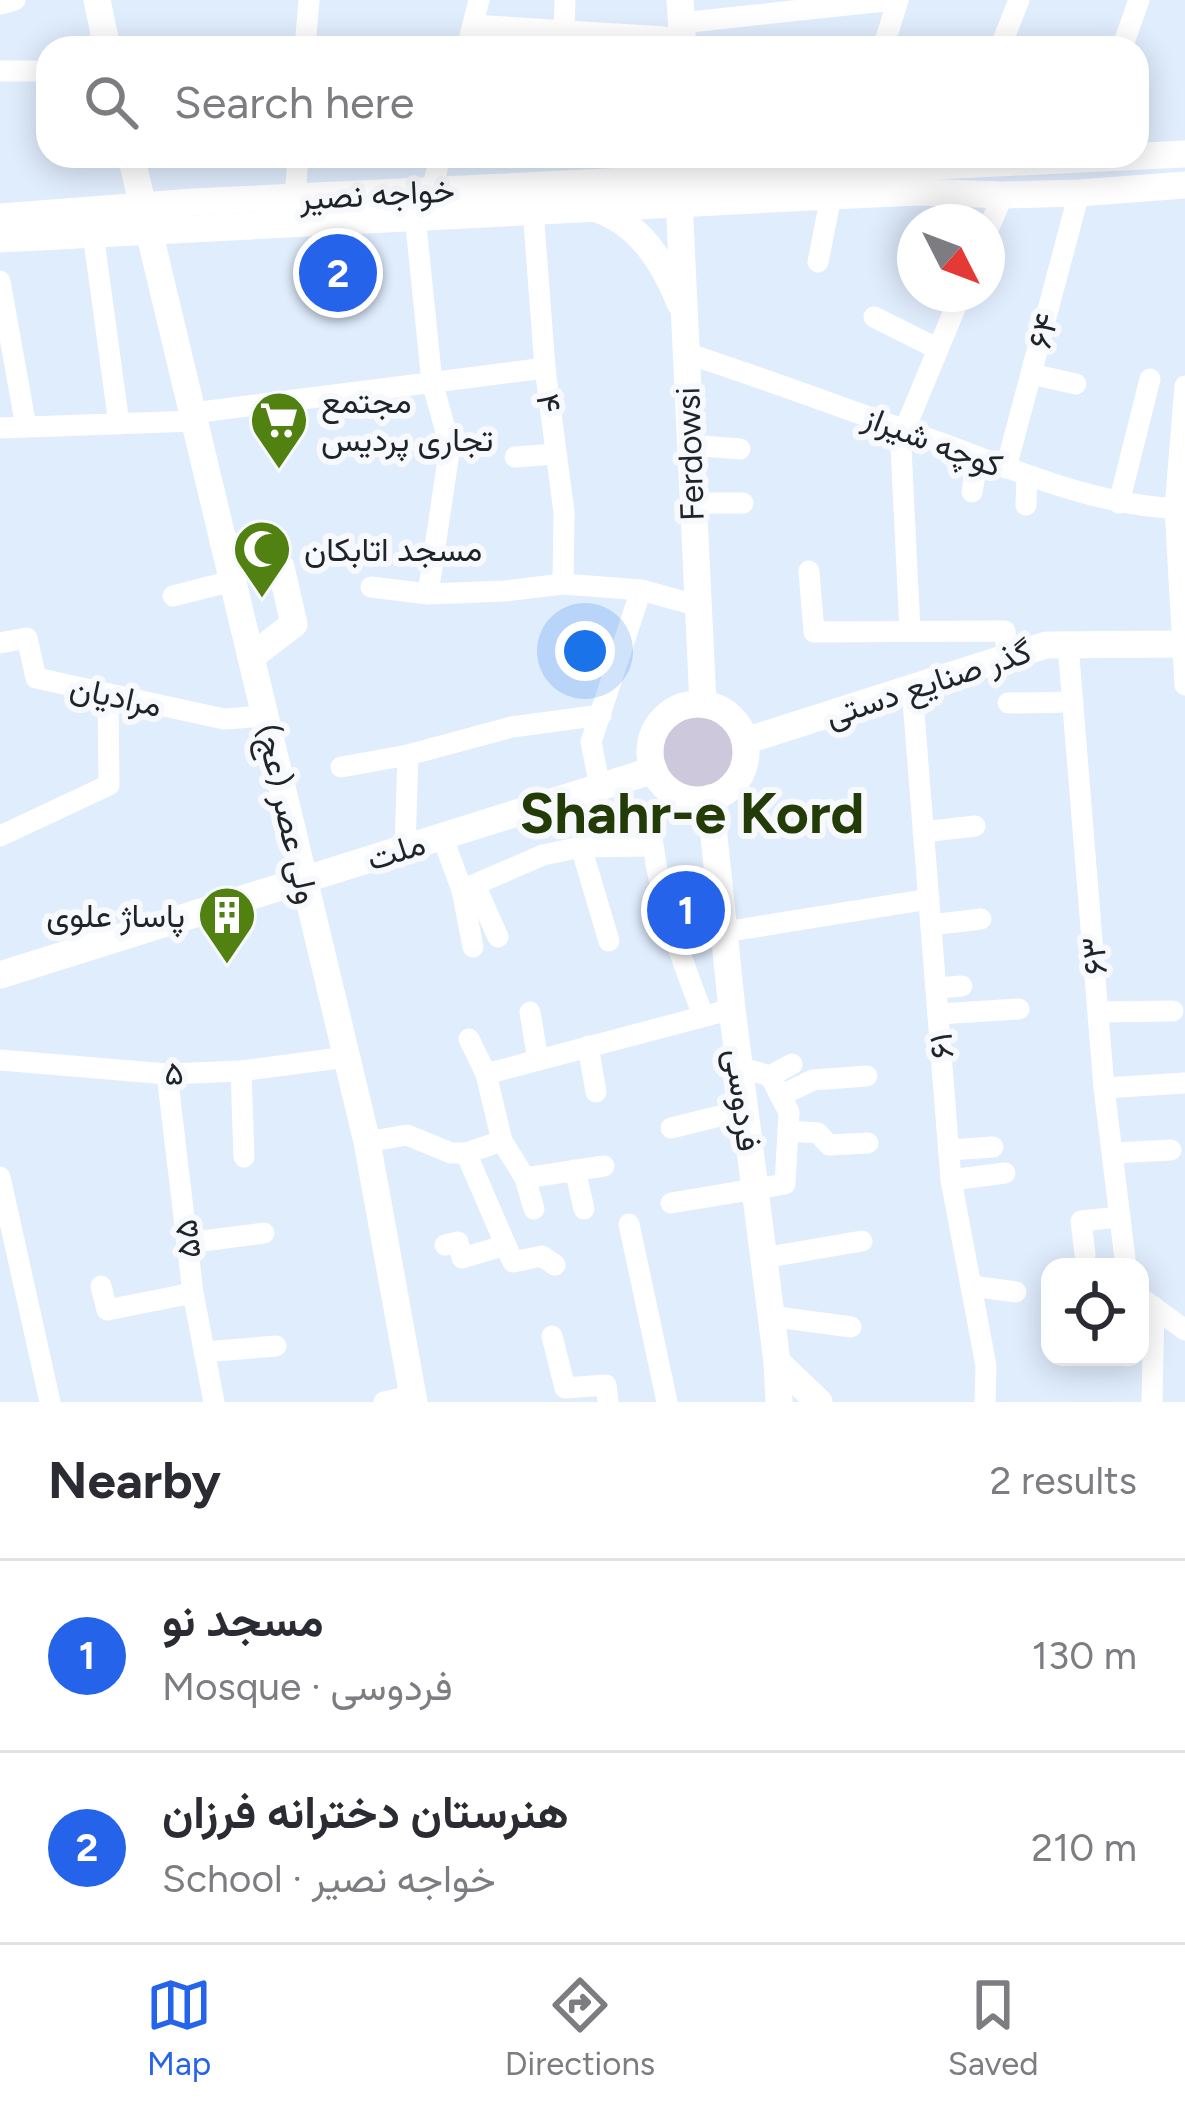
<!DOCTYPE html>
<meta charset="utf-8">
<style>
body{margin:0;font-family:Figtree,Vazirmatn,sans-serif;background:#f7f7f7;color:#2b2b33}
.controls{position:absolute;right:36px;bottom:36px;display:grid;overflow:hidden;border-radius:24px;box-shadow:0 6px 30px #0003}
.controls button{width:108px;height:108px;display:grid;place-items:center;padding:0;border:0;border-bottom:3px solid #e1e1e2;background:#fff;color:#2b2b33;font:60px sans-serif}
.compass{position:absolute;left:897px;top:204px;width:108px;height:108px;border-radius:50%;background:#fff;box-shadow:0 6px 30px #0003;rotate:132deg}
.you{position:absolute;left:585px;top:651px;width:42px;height:42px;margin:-30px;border:9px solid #fff;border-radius:50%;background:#1a73e8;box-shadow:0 0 0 18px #1a73e833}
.badge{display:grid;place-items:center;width:78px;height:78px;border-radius:50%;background:#2563eb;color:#fff;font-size:39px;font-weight:700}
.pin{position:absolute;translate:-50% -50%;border:6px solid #fff;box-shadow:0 3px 12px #0006}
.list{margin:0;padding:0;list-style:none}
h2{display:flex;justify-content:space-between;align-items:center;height:156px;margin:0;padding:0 48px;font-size:51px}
h2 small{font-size:39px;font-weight:400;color:#7c7c81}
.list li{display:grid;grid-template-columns:78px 1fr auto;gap:36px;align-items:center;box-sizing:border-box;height:192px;padding:0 48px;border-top:3px solid #e1e1e2}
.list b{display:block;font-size:45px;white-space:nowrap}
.list p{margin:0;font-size:39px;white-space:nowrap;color:#7c7c81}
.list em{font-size:39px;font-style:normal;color:#7c7c81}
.icon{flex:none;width:66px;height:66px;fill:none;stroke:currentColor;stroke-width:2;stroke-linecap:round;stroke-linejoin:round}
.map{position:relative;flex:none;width:1185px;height:1402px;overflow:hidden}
.search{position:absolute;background:#fff;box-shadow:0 6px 30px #0003;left:36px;right:36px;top:36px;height:132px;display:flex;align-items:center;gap:30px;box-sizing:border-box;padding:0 42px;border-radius:36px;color:#7c7c81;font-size:45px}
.sheet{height:540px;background:#fff}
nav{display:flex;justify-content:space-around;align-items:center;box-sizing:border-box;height:168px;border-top:3px solid #e1e1e2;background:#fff;font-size:33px;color:#7c7c81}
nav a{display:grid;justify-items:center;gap:6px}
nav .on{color:#2563eb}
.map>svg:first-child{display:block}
</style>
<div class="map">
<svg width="1185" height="1402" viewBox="0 0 1185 1402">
<rect width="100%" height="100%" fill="#e0edfd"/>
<!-- green -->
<circle fill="#cec8dc" cx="698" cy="752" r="36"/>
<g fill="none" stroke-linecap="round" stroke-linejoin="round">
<!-- minor -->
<g stroke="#fff" stroke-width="21">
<polyline points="0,4 15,0"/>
<polyline points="681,23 894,0"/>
<polyline points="473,25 664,37"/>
<polyline points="564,31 565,0"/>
<polyline points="305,48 309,0"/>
<polyline points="467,48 479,0"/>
<polyline points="883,48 898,0"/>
<polyline points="1000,48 1019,0"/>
<polyline points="1122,48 1139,0"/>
<polyline points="0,71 48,71"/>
<polyline points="432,191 440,156"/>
<polyline points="295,198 298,156"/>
<polyline points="533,210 545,368 564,512 563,584 641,590 696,605"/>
<polyline points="415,216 432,382 450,446 428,594"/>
<polyline points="987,232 1003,195"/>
<polyline points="93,233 119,424"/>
<polyline points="818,262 831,196"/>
<polyline points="0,281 26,427"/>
<polyline points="874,317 938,349"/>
<path d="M686 353C774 382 860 414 946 445 1025 474 1101 507 1185 509"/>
<polyline points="1031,374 1076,384"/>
<polyline points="1185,386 1175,508 1185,685"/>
<polyline points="193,413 545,368"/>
<polyline points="0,428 195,421"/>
<polyline points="690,445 740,449"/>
<polyline points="515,457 556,454"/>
<polyline points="1006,468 1079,193"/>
<polyline points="972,492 978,457"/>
<polyline points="692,503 743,503"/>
<polyline points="1119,503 1150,379"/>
<polyline points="1026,505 1027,476"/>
<polyline points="809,571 814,632 1005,631 1007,657"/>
<polyline points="371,587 428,594 505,591 563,584"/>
<polyline points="173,596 232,581"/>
<polyline points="910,630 900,428 907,424 961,294"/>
<polyline points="0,643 27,638 36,678 224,719 264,716"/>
<polyline points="1068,645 1104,1088 1126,1267"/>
<polyline points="912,688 951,1180 986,1366 985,1402"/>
<polyline points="1008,703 1073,702"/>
<polyline points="341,767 408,755 512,727 601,715"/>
<polyline points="600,787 591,742 641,590"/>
<path d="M650 817C655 887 678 951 703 1015"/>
<polyline points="923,832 975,826"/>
<polyline points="0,836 109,785 108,695"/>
<polyline points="442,836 462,890 543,855 581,847 653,846"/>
<polyline points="581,847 609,941"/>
<polyline points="405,848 408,755"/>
<polyline points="475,885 498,937"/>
<polyline points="462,890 473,947"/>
<polyline points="931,925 981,919"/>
<polyline points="724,932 929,899"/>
<polyline points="936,988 962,986"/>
<polyline points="530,1012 538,1060"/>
<polyline points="1099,1012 1173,1011"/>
<polyline points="938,1014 1019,1009"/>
<polyline points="469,1039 486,1074 502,1141 525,1178 604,1166"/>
<polyline points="588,1046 596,1092"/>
<polyline points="0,1060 167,1074 241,1071 347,1057"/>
<polyline points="241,1071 244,1157"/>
<polyline points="167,1074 193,1293 214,1402"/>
<polyline points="486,1074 732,1009"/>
<polyline points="770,1076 792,1064"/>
<polyline points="1104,1088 1185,1083"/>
<polyline points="780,1096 813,1080 867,1076"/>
<polyline points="671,1128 744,1110"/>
<polyline points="788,1131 818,1133 829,1145 868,1143"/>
<polyline points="367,1142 407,1135 451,1153 466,1153 502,1141"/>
<polyline points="949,1150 993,1147"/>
<polyline points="466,1153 513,1262 542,1256 555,1265"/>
<polyline points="1113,1153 1171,1150"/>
<polyline points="575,1170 584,1209"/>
<polyline points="0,1177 50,1402"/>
<polyline points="525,1178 534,1209"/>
<polyline points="951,1180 1005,1173"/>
<polyline points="671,1203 785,1184 789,1112 770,1076 739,1067"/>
<polyline points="629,1224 667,1402"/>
<polyline points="187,1243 264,1233"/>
<polyline points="445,1245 458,1242 462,1258 506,1245"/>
<polyline points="1085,1254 1081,1221 1120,1217"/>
<polyline points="763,1258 862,1241"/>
<polyline points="101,1286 107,1310 193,1293"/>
<polyline points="972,1286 1016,1292"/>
<polyline points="1145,1301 1185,1330"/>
<polyline points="1140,1308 1154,1307 1152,1402"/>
<polyline points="770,1316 851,1327"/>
<polyline points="552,1336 565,1388 606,1385 608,1402"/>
<polyline points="204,1352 276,1346"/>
<polyline points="384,1402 412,1396"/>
</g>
<!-- major -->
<g stroke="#fff" stroke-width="27">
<polyline points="97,0 107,48"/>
<polyline points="680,0 683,48"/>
<polyline points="131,156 367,1142 414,1402"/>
<polyline points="675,156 678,179 703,704"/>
<path d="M597 209C640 224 664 263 680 303"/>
<polyline points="0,217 193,202 1185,154"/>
<polyline points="0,239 831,196 918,192 1003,195 1079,193 1185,185"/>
<polyline points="223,542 281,567 294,624 251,657"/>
<circle cx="698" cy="752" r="48"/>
<polyline points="745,741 1046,645 1185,644"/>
<polyline points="710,798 732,1009 777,1362 779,1402"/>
<polyline points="0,975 654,770"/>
<polyline points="777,1362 819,1402"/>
</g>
</g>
<!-- icons -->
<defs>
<symbol id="supermarket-pin" viewBox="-11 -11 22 30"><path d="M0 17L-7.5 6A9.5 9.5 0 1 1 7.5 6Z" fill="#518110" stroke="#f7f9fc"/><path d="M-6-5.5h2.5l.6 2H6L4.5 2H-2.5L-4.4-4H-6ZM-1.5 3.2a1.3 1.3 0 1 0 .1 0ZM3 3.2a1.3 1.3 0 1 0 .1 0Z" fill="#fff"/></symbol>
<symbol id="mosque-pin" viewBox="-11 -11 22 30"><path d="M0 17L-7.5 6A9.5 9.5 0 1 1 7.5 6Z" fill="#518110" stroke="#f7f9fc"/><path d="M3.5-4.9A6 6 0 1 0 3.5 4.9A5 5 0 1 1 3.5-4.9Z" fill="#fff"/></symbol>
<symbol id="building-pin" viewBox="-11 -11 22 30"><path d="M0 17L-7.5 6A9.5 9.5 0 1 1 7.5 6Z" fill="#518110" stroke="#f7f9fc"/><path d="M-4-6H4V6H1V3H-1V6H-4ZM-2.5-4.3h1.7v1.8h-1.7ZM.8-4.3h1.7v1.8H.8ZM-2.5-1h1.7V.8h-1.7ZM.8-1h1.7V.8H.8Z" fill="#fff"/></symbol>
</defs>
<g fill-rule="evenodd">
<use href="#supermarket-pin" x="246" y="387" width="66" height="90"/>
<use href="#mosque-pin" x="229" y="516" width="66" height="90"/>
<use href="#building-pin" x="194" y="882" width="66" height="90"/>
</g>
<g text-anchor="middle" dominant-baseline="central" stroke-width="12" stroke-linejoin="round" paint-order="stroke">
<!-- street labels -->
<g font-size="33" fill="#1f2429" stroke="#f7f9fc">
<text transform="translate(377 194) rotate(-3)">خواجه نصیر</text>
<text transform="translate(1043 331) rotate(-75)">۶۴</text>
<text transform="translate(549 403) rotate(82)">۴</text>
<text transform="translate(933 441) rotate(21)">کوچه شیراز</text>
<text transform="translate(690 454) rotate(-92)">Ferdowsi</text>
<text transform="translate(928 683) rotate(-18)">گذر صنایع دستی</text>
<text transform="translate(116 696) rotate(12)">مرادیان</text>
<text transform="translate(288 814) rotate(77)">ولی عصر (عج)</text>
<text transform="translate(396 851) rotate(-18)">ملت</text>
<text transform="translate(1094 956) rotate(-95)">۶۳</text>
<text transform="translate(941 1046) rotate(-95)">۶۱</text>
<text transform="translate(174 1073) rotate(-1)">۵</text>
<text transform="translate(743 1100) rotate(83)">فردوسی</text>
<text transform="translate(187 1239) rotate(-97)">۵۵</text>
</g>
<!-- poi labels -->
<g font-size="33" fill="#1f2429" stroke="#f7f9fc" text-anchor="start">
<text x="321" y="401">مجتمع<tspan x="321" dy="38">تجاری پردیس</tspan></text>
<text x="304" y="549">مسجد اتابکان</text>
<text x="185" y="915" text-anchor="end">پاساژ علوی</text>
</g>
<!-- town labels -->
<g font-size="57" font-weight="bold" fill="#233b07" stroke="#f7f9fc">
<text x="692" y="813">Shahr-e Kord</text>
</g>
</g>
</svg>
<div class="controls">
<button><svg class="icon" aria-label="locate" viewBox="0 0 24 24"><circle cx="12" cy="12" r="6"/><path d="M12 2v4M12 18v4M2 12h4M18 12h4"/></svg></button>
</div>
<svg class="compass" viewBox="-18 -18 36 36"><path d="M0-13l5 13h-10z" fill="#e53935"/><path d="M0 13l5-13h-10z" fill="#7c7c81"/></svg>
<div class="you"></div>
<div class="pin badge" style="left:686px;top:910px">1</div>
<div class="pin badge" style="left:338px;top:273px">2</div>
<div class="search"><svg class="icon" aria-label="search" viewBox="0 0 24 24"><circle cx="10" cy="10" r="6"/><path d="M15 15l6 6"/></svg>Search here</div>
</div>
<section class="sheet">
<h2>Nearby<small>2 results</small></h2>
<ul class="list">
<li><span class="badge">1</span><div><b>مسجد نو</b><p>Mosque · فردوسی</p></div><em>130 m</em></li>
<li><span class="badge">2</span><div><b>هنرستان دخترانه فرزان</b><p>School · خواجه نصیر</p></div><em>210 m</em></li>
</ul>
</section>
<nav>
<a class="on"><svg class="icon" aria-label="map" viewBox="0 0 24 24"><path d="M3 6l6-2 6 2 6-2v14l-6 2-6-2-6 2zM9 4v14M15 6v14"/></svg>Map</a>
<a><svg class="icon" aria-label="directions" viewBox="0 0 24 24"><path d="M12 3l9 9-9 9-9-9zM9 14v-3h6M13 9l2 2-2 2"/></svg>Directions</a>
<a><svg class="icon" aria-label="saved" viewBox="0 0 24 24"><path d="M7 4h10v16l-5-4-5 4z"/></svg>Saved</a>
</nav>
